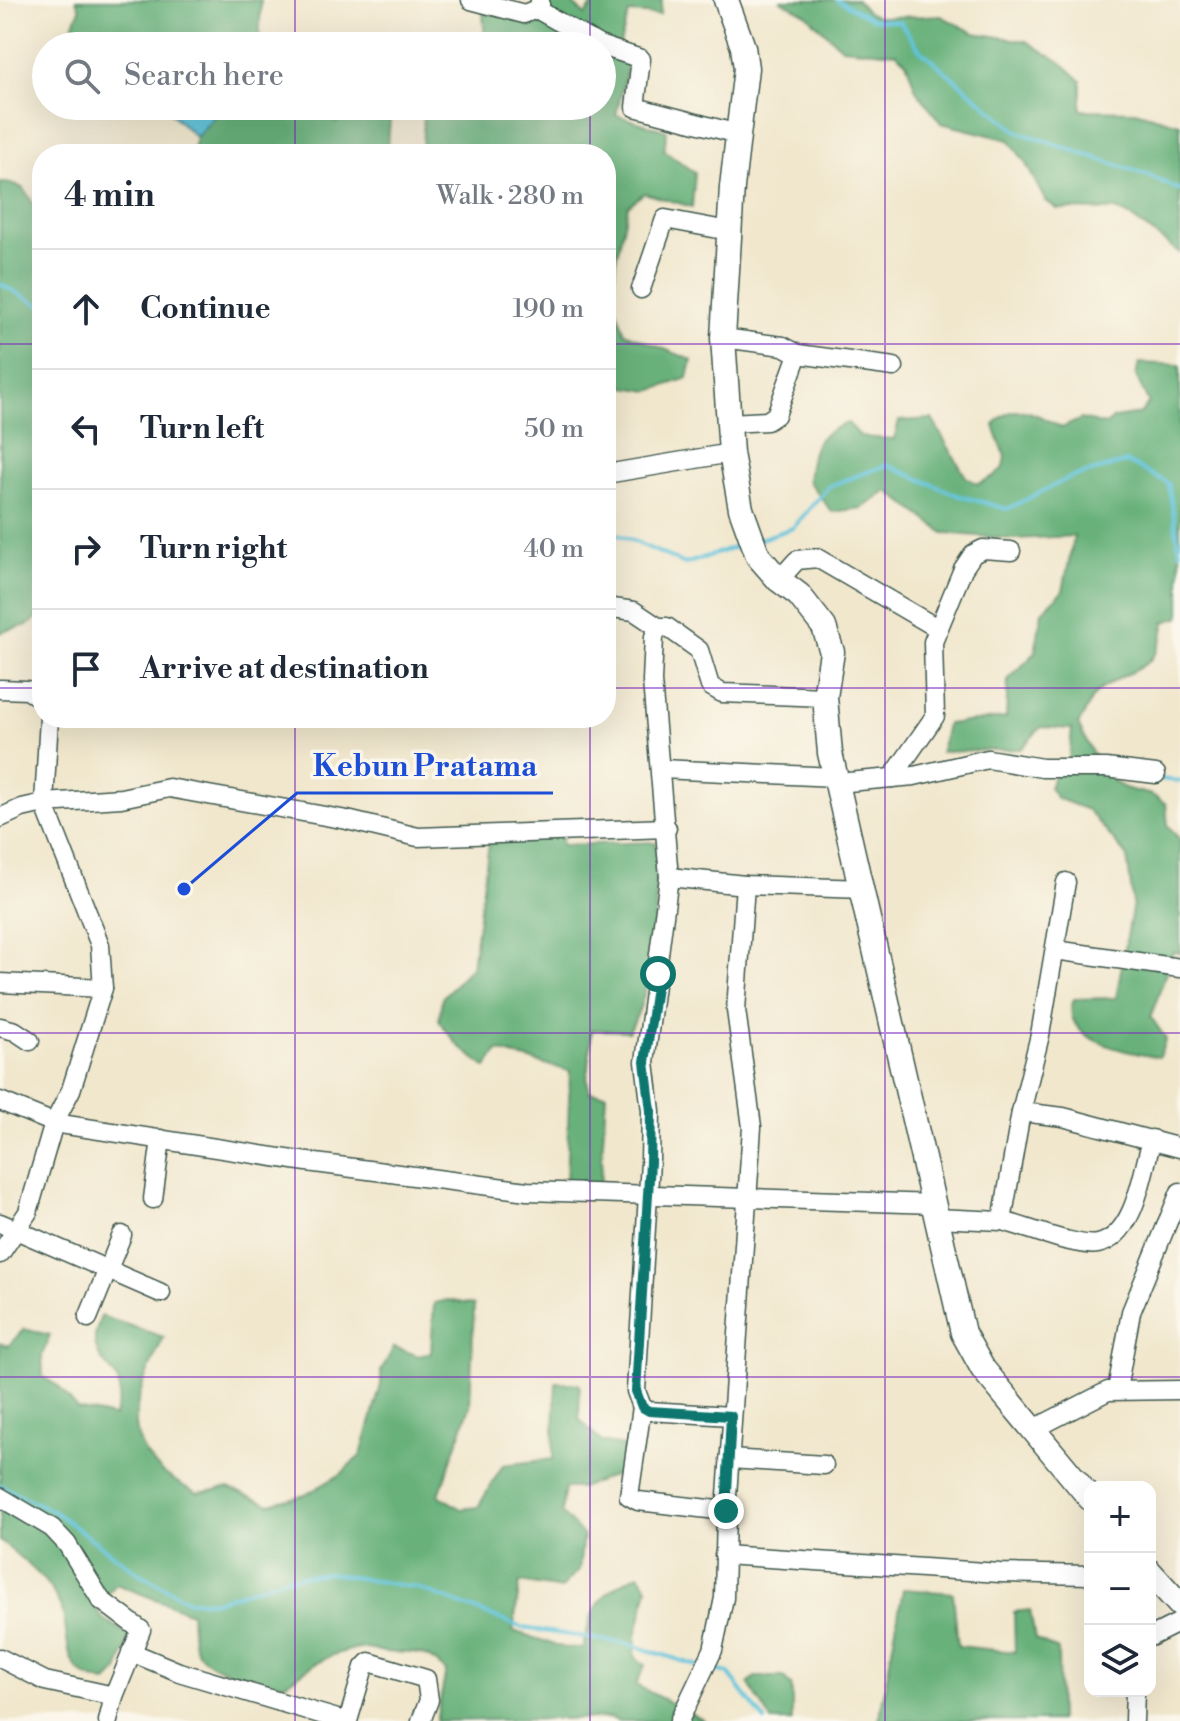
<!DOCTYPE html>
<meta charset="utf-8">
<style>
body{margin:0;font-family:"Libre Bodoni",serif;background:#f6f6f7;color:#1f2937}
.controls{position:absolute;right:24px;bottom:24px;display:grid;overflow:hidden;border-radius:16px;box-shadow:0 8px 32px #0002}
.controls button{width:72px;height:72px;display:grid;place-items:center;padding:0;border:0;border-bottom:2px solid #e0e1e3;background:#fff;color:#1f2937;font:40px sans-serif}
.stop{position:absolute;width:24px;height:24px;margin:-18px;border:6px solid #0f766e;border-radius:50%;background:#fff}
.stop.end{background:#0f766e;border-color:#fff;box-shadow:0 2px 8px #0008}
.list{margin:0;padding:0;list-style:none}
h2{display:flex;justify-content:space-between;align-items:center;height:104px;margin:0;padding:0 32px;font-size:34px}
h2 small{font-size:26px;font-weight:400;color:#747a83}
.list li{display:grid;grid-template-columns:52px 1fr auto;gap:24px;align-items:center;box-sizing:border-box;height:120px;padding:0 32px;border-top:2px solid #e0e1e3}
.list b{display:block;font-size:30px;white-space:nowrap}
.list em{font-size:26px;font-style:normal;color:#747a83}
.icon{flex:none;width:44px;height:44px;fill:none;stroke:currentColor;stroke-width:2;stroke-linecap:round;stroke-linejoin:round}
.map{position:relative;flex:none;width:1180px;height:1721px;overflow:hidden}
.search{position:absolute;background:#fff;box-shadow:0 8px 32px #0002;left:32px;top:32px;width:584px;height:88px;display:flex;align-items:center;gap:20px;box-sizing:border-box;padding:0 28px;border-radius:44px;color:#747a83;font-size:30px}
.panel{position:absolute;background:#fff;box-shadow:0 8px 32px #0002;left:32px;top:144px;width:584px;height:584px;border-radius:32px}
.map>svg:first-child{display:block}
</style>
<div class="map">
<svg width="1180" height="1721" viewBox="0 0 1180 1721">
<rect width="100%" height="100%" fill="#fbf7ec"/>
<filter id="ink" filterUnits="userSpaceOnUse"><feTurbulence type="fractalNoise" baseFrequency=".0125" numOctaves="2"/><feDisplacementMap in="SourceGraphic" scale="16" xChannelSelector="R" yChannelSelector="G"/><feConvolveMatrix kernelMatrix="1 2 1 2 8 2 1 2 1" color-interpolation-filters="sRGB"/></filter>
<filter id="wash" filterUnits="userSpaceOnUse"><feTurbulence type="fractalNoise" baseFrequency=".006" numOctaves="4" result="noise"/><feDisplacementMap in="SourceGraphic" scale="32" xChannelSelector="R" yChannelSelector="G"/><feGaussianBlur stdDeviation="1.8" result="paint"/><feColorMatrix in="noise" values="0 0 0 0 0 0 0 0 0 0 0 0 0 0 0 0 0 1.4 0 .05"/><feComposite in="paint" operator="in"/></filter>
<g filter="url(#wash)">
<rect width="100%" height="100%" fill="#f1e7cd"/>
<!-- forest -->
<g fill="#67b17a" stroke="#437757" stroke-width="2">
<polygon points="76,0 261,0 259,46 65,46 80,9"/>
<polygon points="553,0 568,0 585,15 597,0 662,0 660,15 629,13 618,50 629,60 616,115 667,131 664,150 695,173 692,207 644,193 628,206 616,260 612,297 625,333 692,360 688,378 650,391 606,384 606,154 422,154 424,106 602,106 602,46 485,46 483,12 541,22"/>
<polygon points="780,0 857,0 867,12 879,17 941,16 974,33 1026,41 1062,63 1081,81 1081,110 1135,111 1180,124 1180,253 1128,215 1116,210 1057,209 1045,200 1025,162 1009,140 941,123 916,90 906,62 896,53 842,48 806,14"/>
<polygon points="218,106 339,106 332,117 336,123 356,106 385,107 390,120 387,154 192,154 196,137 218,112"/>
<path d="M0 183C32 183 24 197 42 216V607C31 634 19 623 0 633Z"/>
<path d="M1139 363 1180 365V617L1165 622C1157 677 1131 664 1098 692 1087 700 1087 714 1078 724 1087 744 1105 781 1125 788 1144 795 1148 790 1166 804L1168 825 1180 840V953L1173 952 1151 1017 1166 1039 1159 1057C1133 1054 1057 1041 1074 999L1116 998 1133 903 1127 856 1088 810 1056 798 1049 787 1060 763 1069 760 1072 729 1041 727 1021 749 941 752 947 724 1006 718 1008 680 1035 653 1042 612 1063 591 1074 536 1013 539 944 533 888 491 862 508 832 512 808 481C812 446 814 435 848 423L861 437 894 439 899 421 932 419 966 477 978 484C1021 465 1002 458 994 425 1015 398 1038 415 1062 428L1081 419 1106 425 1114 418 1140 414 1149 403 1136 376Z"/>
<path d="M491 829H561L562 845 656 842C656 900 659 981 629 1031L592 1030 587 1080 590 1092 606 1094 600 1188 566 1186 570 1071 498 1051 486 1068 457 1044 439 1021 442 998 472 966Z"/>
<path d="M448 1300 474 1305 470 1406 439 1495 461 1509 478 1507 503 1465 553 1459 556 1382 580 1384 579 1419 602 1442 624 1446 622 1472 581 1488H565L561 1513 583 1535 579 1570 561 1589 520 1582 513 1631 565 1648H583C591 1607 600 1592 639 1574L648 1588 636 1636 635 1657 645 1665 636 1685 705 1721H618L611 1718 436 1721 446 1671C421 1647 414 1655 384 1652 378 1651 371 1648 365 1648 335 1649 308 1667 285 1684 260 1682 203 1672 194 1645 191 1636 192 1623 191 1613L116 1584 96 1609 103 1619 130 1635 118 1671 107 1682C54 1676 75 1630 57 1599 44 1575 21 1558 0 1541V1343L8 1346 24 1329 50 1335 42 1355 43 1377 58 1386 77 1409 114 1417C132 1365 99 1376 95 1341 94 1333 99 1323 101 1316L164 1337C129 1407 114 1453 197 1493L228 1488 269 1504 305 1495 341 1474 361 1455 381 1385V1371L394 1347 419 1356 431 1352 434 1303Z"/>
<polygon points="903,1589 953,1593 958,1646 1015,1652 1014,1612 1030,1610 1035,1639 1058,1650 1059,1721 879,1721"/>
<polygon points="755,1677 783,1677 792,1687 792,1721 772,1721 748,1683"/>
</g>
<!-- water -->
<polygon fill="#5ec3dc" stroke="#3e8088" stroke-width="2" points="163,106 218,106 218,112 196,137"/>
<g fill="none" stroke-linecap="round" stroke-linejoin="round">
<!-- stream -->
<g stroke="#5ec3dc" stroke-width="4">
<polyline points="837,0 872,19 900,22 920,50 1018,132 1150,176 1180,190"/>
<polyline points="0,284 42,306"/>
<polyline points="606,529 685,564 744,544"/>
<polyline points="760,539 793,528 829,486 887,465 957,495 1007,509 1069,478 1127,462 1168,483 1180,552"/>
<polyline points="1158,779 1180,781"/>
<polyline points="0,1485 53,1511 140,1574 189,1601 217,1601 286,1578 329,1573 417,1588 523,1628 629,1644 698,1666"/>
<polyline points="711,1669 728,1673 765,1721"/>
</g>
</g>
</g>
<g filter="url(#ink)">
<g fill="none" stroke-linecap="round" stroke-linejoin="round">
<defs>
<g id="street">
<polyline points="471,0 524,14 539,8"/>
<polyline points="540,0 540,11 601,46"/>
<polyline points="602,46 641,59 635,107 738,134"/>
<polyline points="641,289 665,219 729,231"/>
<polyline points="723,338 783,346 798,354 894,367"/>
<polyline points="729,423 767,421 776,415 798,354"/>
<polyline points="606,474 731,453"/>
<polyline points="779,580 797,560 817,558 937,628"/>
<polyline points="606,607 634,611 658,627 667,627 699,650 710,686 722,693 825,697"/>
<polyline points="658,627 654,637 652,681 669,877 645,1062 651,1111 650,1162 636,1391 642,1407 649,1411 731,1416"/>
<polyline points="0,689 27,690 42,699"/>
<polyline points="661,769 835,777"/>
<polyline points="892,778 935,716 933,642 963,569 973,554 983,549 1011,551"/>
<polyline points="837,783 914,776 988,759 1042,768 1106,768 1156,774"/>
<polyline points="0,818 22,808 44,803 121,798 169,788 347,820 418,837 667,828"/>
<polyline points="669,877 745,885 864,889"/>
<polyline points="1055,950 1180,968"/>
<polyline points="0,983 103,988"/>
<polyline points="0,1027 15,1031 30,1041"/>
<polyline points="0,1101 54,1123 300,1161 527,1191 936,1204"/>
<polyline points="1021,1112 1040,1035 1066,882"/>
<polyline points="153,1199 161,1139"/>
<polyline points="936,1218 1002,1221 1021,1112 1063,1117 1180,1148"/>
<path d="M1002 1221C1024 1226 1078 1248 1098 1244 1136 1236 1143 1169 1152 1139"/>
<polyline points="0,1223 161,1293"/>
<polyline points="0,1254 28,1212 54,1123 71,1090 103,988 100,945 44,803 49,718"/>
<polyline points="88,1318 122,1235"/>
<polyline points="1117,1390 1131,1312 1180,1192"/>
<polyline points="642,1407 629,1496 638,1501 726,1511"/>
<polyline points="1032,1430 1108,1391 1180,1390"/>
<polyline points="729,1459 824,1465"/>
<polyline points="0,1497 52,1528 67,1544 101,1600 141,1630 114,1696"/>
<polyline points="724,1555 1000,1573 1090,1575"/>
<polyline points="1150,1637 1180,1622"/>
<polyline points="131,1652 179,1672 344,1721"/>
<polyline points="0,1658 45,1681 114,1696 108,1721"/>
<polyline points="348,1721 364,1667 369,1662 426,1679 429,1700 421,1721"/>
<polyline points="679,1721 713,1650 724,1598 726,1511 752,1127 736,1010 745,885"/>
<polyline points="1134,1721 1135,1691"/>
</g>
<g id="secondary">
<polyline points="726,0 743,47 746,68 732,187 723,338 731,453 741,509 758,556 779,580 799,595 824,627 832,652 825,697 830,753 963,1333 983,1369 1090,1498"/>
<polyline points="1150,1572 1180,1605"/>
</g>
</defs>
<!-- street casing -->
<use href="#street" stroke="#3e564b" stroke-width="21"/>
<!-- secondary casing -->
<use href="#secondary" stroke="#3e564b" stroke-width="27"/>
<!-- street -->
<use href="#street" stroke="#fff" stroke-width="18"/>
<!-- secondary -->
<use href="#secondary" stroke="#fff" stroke-width="24"/>
</g>
</g>
<g fill="none" stroke-linecap="round" stroke-linejoin="round" filter="url(#ink)">
<!-- route -->
<polyline stroke="#0f766e" stroke-width="10" points="658,974 645,1062 651,1111 650,1162 636,1391 642,1407 649,1411 731,1416 726,1511"/>
</g>
<!-- grid -->
<path fill="none" stroke="#7b2cbf" stroke-width="2" stroke-opacity="0.55" d="M295 0V46M590 0V46M885 0V1721M295 106V154M590 106V154M0 344H42M606 344H1180M0 688H42M606 688H1180M295 718V1721M590 718V1721M0 1033H1180M0 1377H1180"/>
<!-- callouts -->
<path fill="none" stroke="#1d4ed8" stroke-width="3" d="M184 889L297 793H553"/>
<circle fill="#1d4ed8" stroke="#fbf7ec" stroke-width="3" cx="184" cy="889" r="8"/>
<g font-size="30" text-anchor="middle" font-weight="bold" fill="#1d4ed8" stroke="#fbf7ec" stroke-width="7" stroke-linejoin="round" paint-order="stroke">
<text x="425" y="776">Kebun Pratama</text>
</g>
</svg>
<div class="controls">
<button>+</button>
<button>−</button>
<button><svg class="icon" aria-label="layers" viewBox="0 0 24 24"><path d="M12 4l9 5-9 5-9-5zM3 14l9 5 9-5"/></svg></button>
</div>
<div class="stop" style="left:658px;top:974px"></div>
<div class="stop end" style="left:726px;top:1511px"></div>
<div class="search"><svg class="icon" aria-label="search" viewBox="0 0 24 24"><circle cx="10" cy="10" r="6"/><path d="M15 15l6 6"/></svg>Search here</div>
<section class="panel">
<h2>4 min<small>Walk · 280 m</small></h2>
<ul class="list">
<li><svg class="icon" aria-label="ahead" viewBox="0 0 24 24"><path d="M12 20V5M6 11l6-6 6 6"/></svg><div><b>Continue</b></div><em>190 m</em></li>
<li><svg class="icon" aria-label="left" viewBox="0 0 24 24"><path d="M17 20v-9H6M10 6l-5 5 5 5"/></svg><div><b>Turn left</b></div><em>50 m</em></li>
<li><svg class="icon" aria-label="right" viewBox="0 0 24 24"><path d="M7 20v-9h11M14 6l5 5-5 5"/></svg><div><b>Turn right</b></div><em>40 m</em></li>
<li><svg class="icon" aria-label="arrive" viewBox="0 0 24 24"><path d="M6 21V4h12l-3 4 3 4H6"/></svg><div><b>Arrive at destination</b></div></li>
</ul>
</section>
</div>
